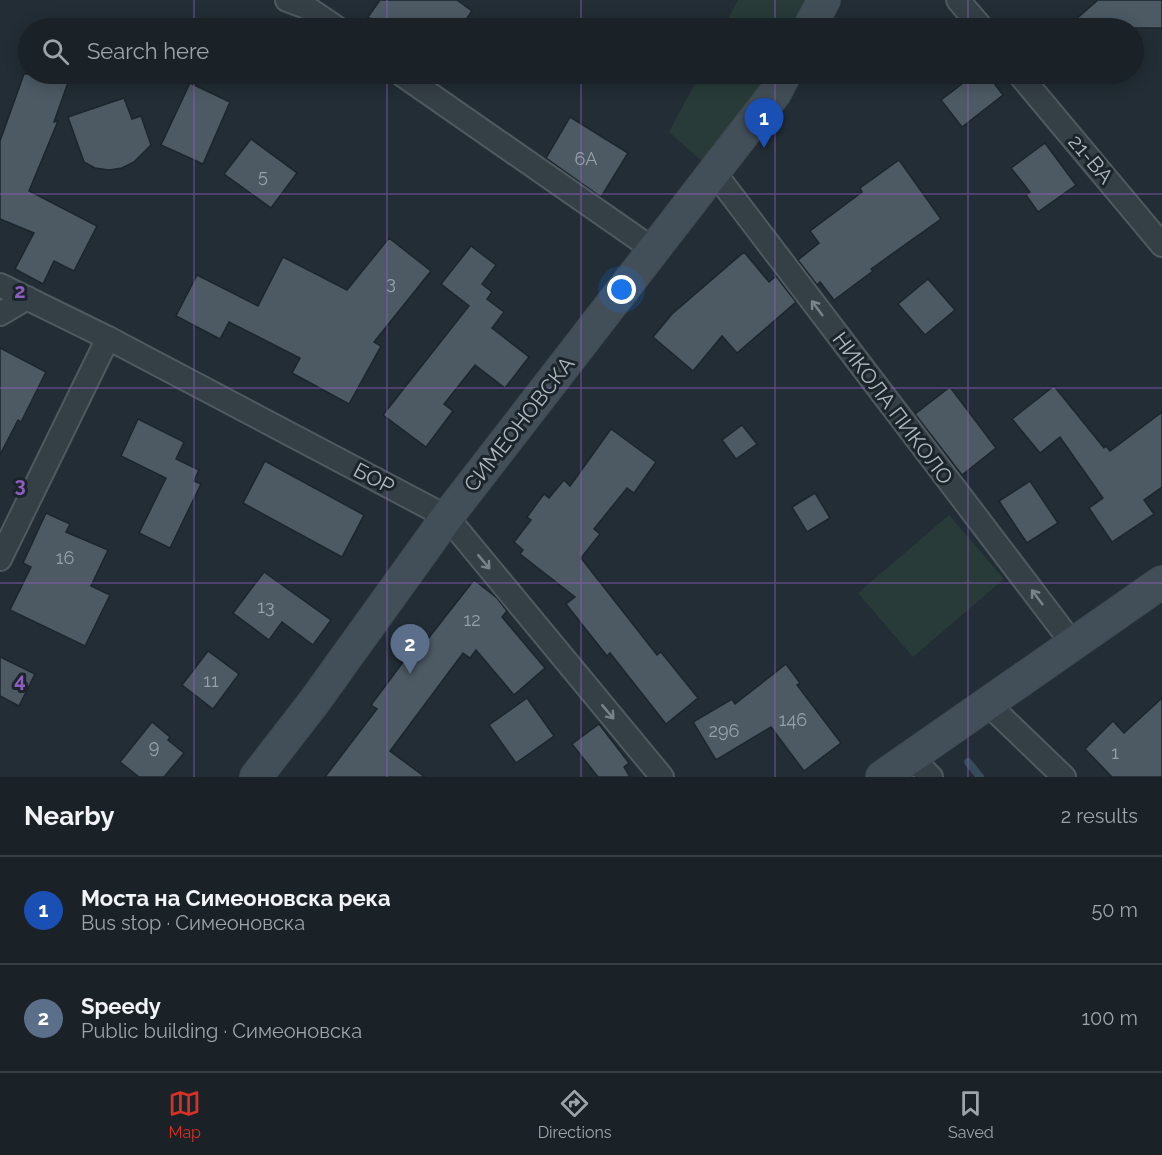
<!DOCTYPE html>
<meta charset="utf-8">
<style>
body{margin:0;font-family:Raleway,sans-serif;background:#272f34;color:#f1f3f6}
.you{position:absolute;left:622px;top:290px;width:21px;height:21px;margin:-15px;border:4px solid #fff;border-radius:50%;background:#1a73e8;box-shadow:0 0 0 9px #1a73e833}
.badge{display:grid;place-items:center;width:39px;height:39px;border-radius:50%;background:#d93025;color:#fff;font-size:20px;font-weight:700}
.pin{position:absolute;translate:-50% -50px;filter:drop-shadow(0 2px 3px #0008)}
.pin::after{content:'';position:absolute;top:32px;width:21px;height:18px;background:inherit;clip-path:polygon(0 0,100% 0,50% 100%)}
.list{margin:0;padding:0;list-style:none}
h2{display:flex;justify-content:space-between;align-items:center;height:78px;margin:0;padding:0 24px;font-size:26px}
h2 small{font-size:20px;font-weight:400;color:#9fa4a8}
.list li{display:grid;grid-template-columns:39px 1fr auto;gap:18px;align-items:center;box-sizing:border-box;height:108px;padding:0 24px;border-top:2px solid #383f45}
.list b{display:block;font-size:22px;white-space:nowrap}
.list p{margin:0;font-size:20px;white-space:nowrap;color:#9fa4a8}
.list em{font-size:20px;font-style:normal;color:#9fa4a8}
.icon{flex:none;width:33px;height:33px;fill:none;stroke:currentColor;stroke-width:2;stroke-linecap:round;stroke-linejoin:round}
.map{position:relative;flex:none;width:1162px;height:777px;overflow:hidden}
.search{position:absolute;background:#1a2228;box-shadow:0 3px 15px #0003;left:18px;right:18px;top:18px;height:66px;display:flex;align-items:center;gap:15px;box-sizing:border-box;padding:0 21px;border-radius:33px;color:#9fa4a8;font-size:22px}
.sheet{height:294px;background:#1a2228}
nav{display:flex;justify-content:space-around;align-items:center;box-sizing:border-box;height:84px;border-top:2px solid #383f45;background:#1a2228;font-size:16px;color:#9fa4a8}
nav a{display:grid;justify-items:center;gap:3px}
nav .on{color:#d93025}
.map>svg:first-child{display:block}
</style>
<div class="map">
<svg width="1162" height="777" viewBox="0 0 1162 777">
<rect width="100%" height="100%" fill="#222d35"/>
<!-- green -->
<g fill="#283b38">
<polygon points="738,0 824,0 809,28 723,28"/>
<polygon points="700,74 785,74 714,172 669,132"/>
<polygon points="949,515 1004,579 913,657 858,593"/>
</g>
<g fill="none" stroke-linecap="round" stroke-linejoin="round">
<!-- stream -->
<polyline stroke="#374c5b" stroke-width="8" points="968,762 980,777"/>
</g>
<!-- building -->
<g fill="#4d5a64" stroke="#1c262c" stroke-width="1.5">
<polygon points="380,0 457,0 472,11 460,28 384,28 368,17"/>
<polygon points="1098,0 1162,0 1162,28 1066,28"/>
<polygon points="24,74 71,74 54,122 58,121 29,191 97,226 74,271 54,261 43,284 15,269 34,233 0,219 0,141"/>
<polygon points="975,74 987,74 1003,95 962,127 941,100"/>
<polygon points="190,83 230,102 203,164 161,145"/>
<polygon points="124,98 132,119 141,116 151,145 134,162 122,168 109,170 95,168 84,162 68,117"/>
<polygon points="570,117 628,153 601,197 546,158"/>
<polygon points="251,139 297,173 271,208 224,174"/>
<polygon points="1045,143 1076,185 1038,212 1026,195 1030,192 1011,168"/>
<polygon points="899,160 941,219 871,269 873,271 834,300 820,282 817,285 798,260 819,243 810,231 862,192 860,188"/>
<polygon points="389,238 431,271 374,342 381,346 349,404 292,373 300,358 229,322 220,339 176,316 197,275 258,306 283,257 347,290"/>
<polygon points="471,246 496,265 482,284 492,292 487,299 504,312 492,328 529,357 505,388 475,365 444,404 453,411 426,447 383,415 469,306 441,284"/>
<polygon points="744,252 769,282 776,276 796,302 737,353 722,336 693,371 653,337 672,314"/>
<polygon points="928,279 955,310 925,335 898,304"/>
<polygon points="0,348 46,372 21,422 18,420 0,455"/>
<polygon points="1054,386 1104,448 1106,446 1110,451 1162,412 1162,487 1144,500 1154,514 1112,542 1089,508 1103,498 1060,437 1040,453 1012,419"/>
<polygon points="950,387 996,448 962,475 915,414"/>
<polygon points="138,419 184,442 176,459 199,470 194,481 201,484 170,548 139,533 166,478 121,456"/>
<polygon points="742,425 757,444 736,459 722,440"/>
<polygon points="611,429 656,462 634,493 627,488 594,529 600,534 581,558 657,655 661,652 698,698 666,724 610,653 607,656 566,604 575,597 520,554 523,550 514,542 531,520 527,517 544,494 549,498 564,480 570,486"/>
<polygon points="265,461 364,515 342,557 243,503"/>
<polygon points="1030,481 1058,523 1027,543 999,501"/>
<polygon points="815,493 830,518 807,532 792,507"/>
<polygon points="46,513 70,524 66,532 108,550 91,586 110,595 85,646 10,610 31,567 23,563"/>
<polygon points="264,572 331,620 313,645 282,622 269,640 233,613"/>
<polygon points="474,580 497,598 507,611 502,617 545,668 514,695 476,650 470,658 463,653 390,751 425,777 325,777 377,709 371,705 415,646 420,649"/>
<polygon points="208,651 239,674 213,709 182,685"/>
<polygon points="0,657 35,674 19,706 0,696"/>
<polygon points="786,664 800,683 797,685 841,743 804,771 771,727 716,760 693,722 732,699 735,704"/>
<polygon points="527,698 554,736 516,763 489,725"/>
<polygon points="1162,698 1162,777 1112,777 1085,749 1113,721 1124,733"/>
<polygon points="152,722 170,737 168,740 184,753 164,777 139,777 120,762"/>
<polygon points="599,724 629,763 624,767 630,777 598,777 572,744"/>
</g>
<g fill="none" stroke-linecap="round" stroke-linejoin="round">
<defs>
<g id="street">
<polyline points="287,0 306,7 337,28"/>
<polyline points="958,0 982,28"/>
<polyline points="401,74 654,250"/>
<polyline points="1019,74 1162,245"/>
<polyline points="714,172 1073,644"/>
<polyline points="0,285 108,338 447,517 662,777"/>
<polyline points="0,314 27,298"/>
<polyline points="0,559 108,338"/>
<polyline points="988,704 1064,777"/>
<polyline points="911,757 931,777"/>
</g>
<g id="secondary">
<polyline points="809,28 824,0"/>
<polyline points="256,777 314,702 447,517 775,93 785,74"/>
<polyline points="882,777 1162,582"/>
</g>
</defs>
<!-- street casing -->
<use href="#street" stroke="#4f5a60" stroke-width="26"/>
<!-- secondary casing -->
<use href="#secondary" stroke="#3e484f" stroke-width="34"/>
<!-- street -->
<use href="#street" stroke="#353f46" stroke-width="22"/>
<!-- secondary -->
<use href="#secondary" stroke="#434f58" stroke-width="32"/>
</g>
<!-- one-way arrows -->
<defs><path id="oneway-shaft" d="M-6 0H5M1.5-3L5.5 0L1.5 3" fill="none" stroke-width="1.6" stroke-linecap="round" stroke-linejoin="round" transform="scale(1.5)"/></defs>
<g stroke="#78838a">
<use href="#oneway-shaft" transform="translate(817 308) rotate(-127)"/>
<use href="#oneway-shaft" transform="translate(484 562) rotate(50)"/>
<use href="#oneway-shaft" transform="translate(1037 597) rotate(-127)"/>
<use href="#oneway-shaft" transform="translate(608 712) rotate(50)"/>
</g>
<!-- grid -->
<path fill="none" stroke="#8d5ec0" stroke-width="1.5" stroke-opacity="0.55" d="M194 0V28M387 0V28M581 0V28M775 0V28M968 0V28M194 74V777M387 74V777M581 74V777M775 74V777M968 74V777M0 194H1162M0 388H1162M0 583H1162"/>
<g text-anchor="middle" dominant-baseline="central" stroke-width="6" stroke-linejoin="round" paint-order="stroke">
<!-- number labels -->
<g font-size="18" fill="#96a2aa">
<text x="586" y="158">6А</text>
<text x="263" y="175">5</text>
<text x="391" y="282">3</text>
<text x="65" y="557">16</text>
<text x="266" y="606">13</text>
<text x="472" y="619">12</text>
<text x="211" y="680">11</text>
<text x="793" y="719">146</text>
<text x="724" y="730">296</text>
<text x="154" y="746">9</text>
<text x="1115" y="752">1</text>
</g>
<!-- street labels -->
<g font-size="21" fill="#afbac2" stroke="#1b242a">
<text transform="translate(1091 159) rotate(50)">21-ВА</text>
<text transform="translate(893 408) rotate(53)">НИКОЛА ПИКОЛО</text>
<text transform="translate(519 424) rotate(-52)">СИМЕОНОВСКА</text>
<text transform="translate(374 478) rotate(28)">БОР</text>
</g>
</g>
<g font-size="20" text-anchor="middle" font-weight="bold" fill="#8d5ec0" stroke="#1b242a" stroke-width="6" stroke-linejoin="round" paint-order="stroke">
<text x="20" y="298">2</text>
<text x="20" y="492">3</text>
<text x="20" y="687">4</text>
</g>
</svg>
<div class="you"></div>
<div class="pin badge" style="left:764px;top:148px;background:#1a4fb4">1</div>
<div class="pin badge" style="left:410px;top:674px;background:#5c6f8a">2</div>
<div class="search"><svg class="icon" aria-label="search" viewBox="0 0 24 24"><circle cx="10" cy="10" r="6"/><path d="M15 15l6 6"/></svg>Search here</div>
</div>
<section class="sheet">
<h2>Nearby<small>2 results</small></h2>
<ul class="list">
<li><span class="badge" style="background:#1a4fb4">1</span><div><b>Моста на Симеоновска река</b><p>Bus stop · Симеоновска</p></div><em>50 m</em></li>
<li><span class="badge" style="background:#5c6f8a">2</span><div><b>Speedy</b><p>Public building · Симеоновска</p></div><em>100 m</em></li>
</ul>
</section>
<nav>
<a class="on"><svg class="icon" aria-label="map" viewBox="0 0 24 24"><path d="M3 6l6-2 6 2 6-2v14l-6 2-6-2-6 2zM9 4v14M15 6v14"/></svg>Map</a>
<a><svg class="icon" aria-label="directions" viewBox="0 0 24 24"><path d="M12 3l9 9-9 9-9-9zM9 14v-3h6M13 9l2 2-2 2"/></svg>Directions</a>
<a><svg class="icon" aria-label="saved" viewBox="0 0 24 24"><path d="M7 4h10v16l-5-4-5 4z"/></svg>Saved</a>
</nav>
